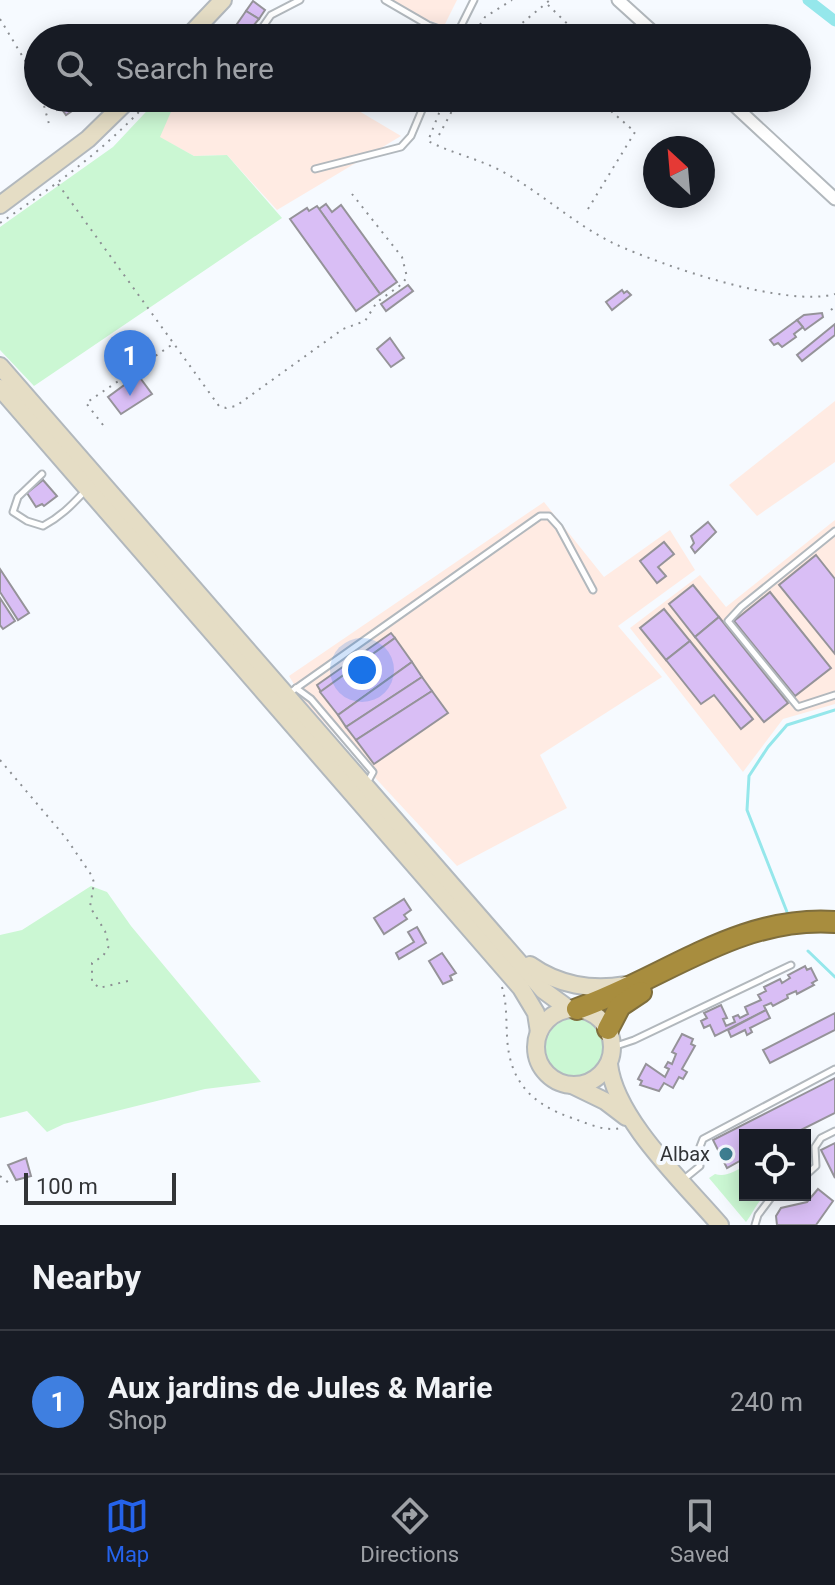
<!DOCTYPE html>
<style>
body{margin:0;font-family:Roboto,sans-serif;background:#242831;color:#f1f3f6}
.controls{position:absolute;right:24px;bottom:24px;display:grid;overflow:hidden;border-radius:0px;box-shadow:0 4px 20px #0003}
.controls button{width:72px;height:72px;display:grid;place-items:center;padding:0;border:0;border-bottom:2px solid #363941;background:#171b24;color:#f1f3f6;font:40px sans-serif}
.compass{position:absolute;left:643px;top:136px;width:72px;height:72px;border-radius:50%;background:#171b24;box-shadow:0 4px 20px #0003;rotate:334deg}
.scale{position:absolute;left:24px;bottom:20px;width:152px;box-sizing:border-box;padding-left:8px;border:4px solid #323437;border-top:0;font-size:22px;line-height:28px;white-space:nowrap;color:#323437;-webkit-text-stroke:6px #f6faff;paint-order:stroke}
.you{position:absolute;left:362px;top:670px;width:28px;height:28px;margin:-20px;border:6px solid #fff;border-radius:50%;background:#1a73e8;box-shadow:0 0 0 12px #1a73e833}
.badge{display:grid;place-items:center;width:52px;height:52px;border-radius:50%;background:#2563eb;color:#fff;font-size:26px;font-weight:700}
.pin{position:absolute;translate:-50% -66px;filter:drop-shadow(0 2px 4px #0008)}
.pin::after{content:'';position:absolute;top:42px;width:28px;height:24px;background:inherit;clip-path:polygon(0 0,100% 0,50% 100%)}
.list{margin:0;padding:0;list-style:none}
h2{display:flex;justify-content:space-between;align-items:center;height:104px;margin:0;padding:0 32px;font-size:34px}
h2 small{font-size:26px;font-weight:400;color:#9ea1a6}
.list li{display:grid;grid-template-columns:52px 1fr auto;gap:24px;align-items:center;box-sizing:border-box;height:144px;padding:0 32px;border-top:2px solid #363941}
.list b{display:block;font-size:30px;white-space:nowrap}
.list p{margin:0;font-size:26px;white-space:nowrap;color:#9ea1a6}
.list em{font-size:26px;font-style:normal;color:#9ea1a6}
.icon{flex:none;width:44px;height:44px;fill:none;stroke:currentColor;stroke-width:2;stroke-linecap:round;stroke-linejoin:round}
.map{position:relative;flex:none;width:835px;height:1225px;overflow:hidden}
.search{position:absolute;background:#171b24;box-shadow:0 4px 20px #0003;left:24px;right:24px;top:24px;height:88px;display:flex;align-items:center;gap:20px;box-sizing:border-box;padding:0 28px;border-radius:44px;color:#9ea1a6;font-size:30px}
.sheet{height:248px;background:#171b24}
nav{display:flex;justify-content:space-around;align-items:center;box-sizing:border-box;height:112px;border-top:2px solid #363941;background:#171b24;font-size:22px;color:#9ea1a6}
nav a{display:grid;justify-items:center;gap:4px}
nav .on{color:#2563eb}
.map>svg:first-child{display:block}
</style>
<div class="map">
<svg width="835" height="1225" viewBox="0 0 835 1225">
<rect width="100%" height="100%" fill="#f6faff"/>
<!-- industrial -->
<g fill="#ffebe3">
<polygon points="389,0 457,0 444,26 423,18"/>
<polygon points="177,98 337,98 401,136 277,210 227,155 194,156 159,137"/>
<polygon points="835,401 835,462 757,516 729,485"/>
<polygon points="544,502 604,577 670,530 695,570 618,626 662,677 540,755 567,808 457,866 304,701 289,676"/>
<polygon points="835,520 835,704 783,719 743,772 630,628 700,575 726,607"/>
</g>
<!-- green -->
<g fill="#cbf7d3">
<polygon points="159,98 177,98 160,137 194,156 227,155 282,218 34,386 0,350 0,227 113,147"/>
<polygon points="91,886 107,892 131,926 261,1082 205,1089 64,1124 47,1132 27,1111 0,1118 0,935 22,930"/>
<circle cx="576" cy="1049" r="31"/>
<path d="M745 1166V1195H765C756 1204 753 1213 746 1222L709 1178 715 1174C726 1178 736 1170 745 1166Z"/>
</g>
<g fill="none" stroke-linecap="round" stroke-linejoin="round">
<!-- stream -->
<g stroke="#95e7eb" stroke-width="3">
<polyline points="787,912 747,810 749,776 768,747 787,725 835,710"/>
<polyline points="808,951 835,977"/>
</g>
<!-- canal -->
<polyline stroke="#95e7eb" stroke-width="11" points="808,0 835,21"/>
</g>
<!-- building -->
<g fill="#d9bef5" stroke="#959399" stroke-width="2">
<polygon points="253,1 265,10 259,19 246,11"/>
<polygon points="246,11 259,19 248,32 237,24"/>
<polygon points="51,98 91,98 66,115 61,108 57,110 53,103 49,106 46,101"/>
<polygon points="326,204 332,212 341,205 397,282 380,294 319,209"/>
<polygon points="317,206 380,294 356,311 290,219 307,208 309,211"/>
<polygon points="408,285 413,291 386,311 381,304"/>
<polygon points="622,290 624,293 627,291 631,295 612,310 606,302"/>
<polygon points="822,313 823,317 805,330 797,320 804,315"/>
<polygon points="797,320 803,327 794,334 796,337 782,347 778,343 774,345 770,340"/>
<polygon points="835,324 835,335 802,361 797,355"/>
<polygon points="390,338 404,358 391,367 377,349"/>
<polygon points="138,375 152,394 121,414 108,397"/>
<polygon points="43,480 57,496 44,506 42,504 36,507 27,493"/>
<polygon points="708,522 716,532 695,553 691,547 694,543 691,536"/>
<polygon points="664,542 674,554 658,567 666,576 657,583 640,561"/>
<polygon points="816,555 835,579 835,654 779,585"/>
<polygon points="0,569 29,613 18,620 0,592"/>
<polygon points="693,585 719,617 695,637 669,604"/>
<polygon points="770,592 831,668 795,696 734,621"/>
<polygon points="0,598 15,621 3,629 0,625"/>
<polygon points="664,609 690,641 666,660 640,628"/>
<polygon points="719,617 788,703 764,722 695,637"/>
<polygon points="391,633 395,638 321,692 317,685"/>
<polygon points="395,638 412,662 338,715 320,692"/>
<polygon points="690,641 753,719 741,729 714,695 701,704 666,660"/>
<polygon points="412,662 422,677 346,727 338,715"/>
<polygon points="422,677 432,691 356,740 346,727"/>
<polygon points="432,691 448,713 374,764 356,740"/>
<polygon points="404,899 411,910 404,915 407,919 384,934 374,918"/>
<polygon points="417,927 426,943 399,959 396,953 414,942 408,932"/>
<polygon points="442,953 456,973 450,976 452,980 443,984 429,961"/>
<polygon points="805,966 807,970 811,968 817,980 812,983 814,985 797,994 796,991 787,995 788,998 773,1006 771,1003 764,1006 766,1010 715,1036 710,1025 704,1028 701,1021 707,1018 704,1013 721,1005 727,1018 723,1019 726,1026 735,1022 733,1017 738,1015 740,1018 748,1014 745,1007 761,1000 758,995 766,991 764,987 780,979 782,983 790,978 788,975"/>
<polygon points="766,1010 770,1018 750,1028 752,1032 747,1035 745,1030 731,1037 728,1030"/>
<polygon points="835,1013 835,1030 770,1063 763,1050"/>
<polygon points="682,1034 693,1039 691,1044 695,1046 682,1069 687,1072 683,1079 679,1077 673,1088 664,1083 659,1091 640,1085 642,1081 638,1079 646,1064 665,1077 669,1069 665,1067 668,1062 672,1064 676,1054 672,1052"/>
<polygon points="835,1078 835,1113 791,1135 745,1135 745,1158 727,1168 713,1140"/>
<polygon points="835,1143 835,1178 821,1150"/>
<polygon points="26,1158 31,1176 16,1180 8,1165"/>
<polygon points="818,1189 833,1201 816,1225 777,1225 776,1216 781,1208 807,1202"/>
</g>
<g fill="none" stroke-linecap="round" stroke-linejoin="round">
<defs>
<g id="service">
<polyline points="385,0 428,25 456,35"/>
<polyline points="255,38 271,15 300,0"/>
<polyline points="455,38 474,0"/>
<polyline points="315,169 401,147 411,136 427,98"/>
<path d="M42 474 18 497 13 512 27 521 43 526C60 517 71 506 84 492"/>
<polyline points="835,531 741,607 728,621 798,707 835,695"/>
<polyline points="296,688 311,699 373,772 367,783"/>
<polyline points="288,694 540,516 549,516 559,527 593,590"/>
<polyline points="613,1047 634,1040 791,965"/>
<polyline points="805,1176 816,1166 815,1147 821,1138 835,1131"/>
<polyline points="684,1179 700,1166 696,1157 703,1139 835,1069"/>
<polyline points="755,1225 758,1215 773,1195"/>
</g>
<g id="minor">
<polyline points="618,0 660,38"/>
<polyline points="726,98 835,199"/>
</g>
<g id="secondary">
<polyline points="187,38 223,0"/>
<polyline points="0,205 88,139 130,98"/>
<polyline points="0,366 543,990 569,1009"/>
<polyline points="0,388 521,988 536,1013 539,1032"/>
<path d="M530 965C558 985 592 991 625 985"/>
<circle cx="574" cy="1047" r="38"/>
<path d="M609 1064C615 1119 685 1184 720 1225"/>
<polyline points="572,1085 605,1101 626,1117"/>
</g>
<g id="motorway">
<path d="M577 1009C664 979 738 915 835 922"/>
<polyline points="608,1029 620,1006 641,992"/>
</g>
</defs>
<!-- service casing -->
<use href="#service" stroke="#b2b8bd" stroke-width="9"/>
<!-- minor casing -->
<use href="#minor" stroke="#b2b8bd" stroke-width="15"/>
<!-- secondary casing -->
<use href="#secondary" stroke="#b2b8bd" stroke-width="20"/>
<!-- motorway casing -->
<use href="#motorway" stroke="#7f6e3c" stroke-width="24"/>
<!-- path -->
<g stroke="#8c8f93" stroke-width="2" stroke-dasharray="2 6" stroke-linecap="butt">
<polyline points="548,5 582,38"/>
<polyline points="0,19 38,82"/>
<polyline points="208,38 218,26"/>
<polyline points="471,38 485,17 512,0"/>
<polyline points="504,38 550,0"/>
<polyline points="42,98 49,124"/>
<path d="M445 98 428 141C453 154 481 159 507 174 544 195 577 226 615 244 663 266 786 308 835 294"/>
<polyline points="439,135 459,98"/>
<polyline points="58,184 219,406 226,408 236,406 343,329 365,321 377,302 402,284 407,277 402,257 352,194"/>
<polyline points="588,209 635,132 603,104 602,98"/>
<path d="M0 223C57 184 106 149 152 98"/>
<polyline points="831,310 835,306"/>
<polyline points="103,425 86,403 173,344"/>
<polyline points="0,760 66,838 92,876 94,883 90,907 105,931 109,946 103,956 92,963 92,981 99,988 128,981"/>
<path d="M502 987C507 1003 506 1020 507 1036 509 1081 531 1104 572 1118 587 1123 604 1132 620 1128"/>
<polyline points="0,1176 9,1183"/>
</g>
<!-- service -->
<use href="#service" stroke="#fff" stroke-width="5"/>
<!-- minor -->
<use href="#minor" stroke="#fff" stroke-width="11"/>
<!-- secondary -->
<use href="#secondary" stroke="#e5ddc5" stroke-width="16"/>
<!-- motorway -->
<use href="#motorway" stroke="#a88d3e" stroke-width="20"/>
</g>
<!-- markers -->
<circle fill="#3e7f92" stroke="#f6faff" stroke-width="3" cx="726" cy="1154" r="8"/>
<g text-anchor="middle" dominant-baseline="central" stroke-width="8" stroke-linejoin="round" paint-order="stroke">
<!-- poi labels -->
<g font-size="20" fill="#323437" stroke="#f6faff" text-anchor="end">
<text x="710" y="1154">Albax</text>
</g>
</g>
</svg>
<div class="controls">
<button><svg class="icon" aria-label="locate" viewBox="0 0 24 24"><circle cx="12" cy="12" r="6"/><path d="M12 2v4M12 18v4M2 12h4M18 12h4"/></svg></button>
</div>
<svg class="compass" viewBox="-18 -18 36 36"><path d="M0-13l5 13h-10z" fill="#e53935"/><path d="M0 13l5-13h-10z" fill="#9ea1a6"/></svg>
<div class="scale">100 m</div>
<div class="you"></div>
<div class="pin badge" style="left:130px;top:396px;background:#3f7fe0">1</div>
<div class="search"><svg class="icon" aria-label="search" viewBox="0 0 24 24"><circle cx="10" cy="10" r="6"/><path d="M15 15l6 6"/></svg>Search here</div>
</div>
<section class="sheet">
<h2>Nearby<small></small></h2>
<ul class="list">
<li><span class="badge" style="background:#3f7fe0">1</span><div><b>Aux jardins de Jules &amp; Marie</b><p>Shop</p></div><em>240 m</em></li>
</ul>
</section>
<nav>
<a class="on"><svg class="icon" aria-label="map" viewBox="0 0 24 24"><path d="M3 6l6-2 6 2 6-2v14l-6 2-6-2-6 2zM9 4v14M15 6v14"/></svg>Map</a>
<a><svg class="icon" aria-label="directions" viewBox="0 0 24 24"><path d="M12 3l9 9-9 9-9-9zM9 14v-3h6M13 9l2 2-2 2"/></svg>Directions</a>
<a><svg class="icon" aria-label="saved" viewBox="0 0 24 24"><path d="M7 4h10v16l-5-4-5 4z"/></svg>Saved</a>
</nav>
